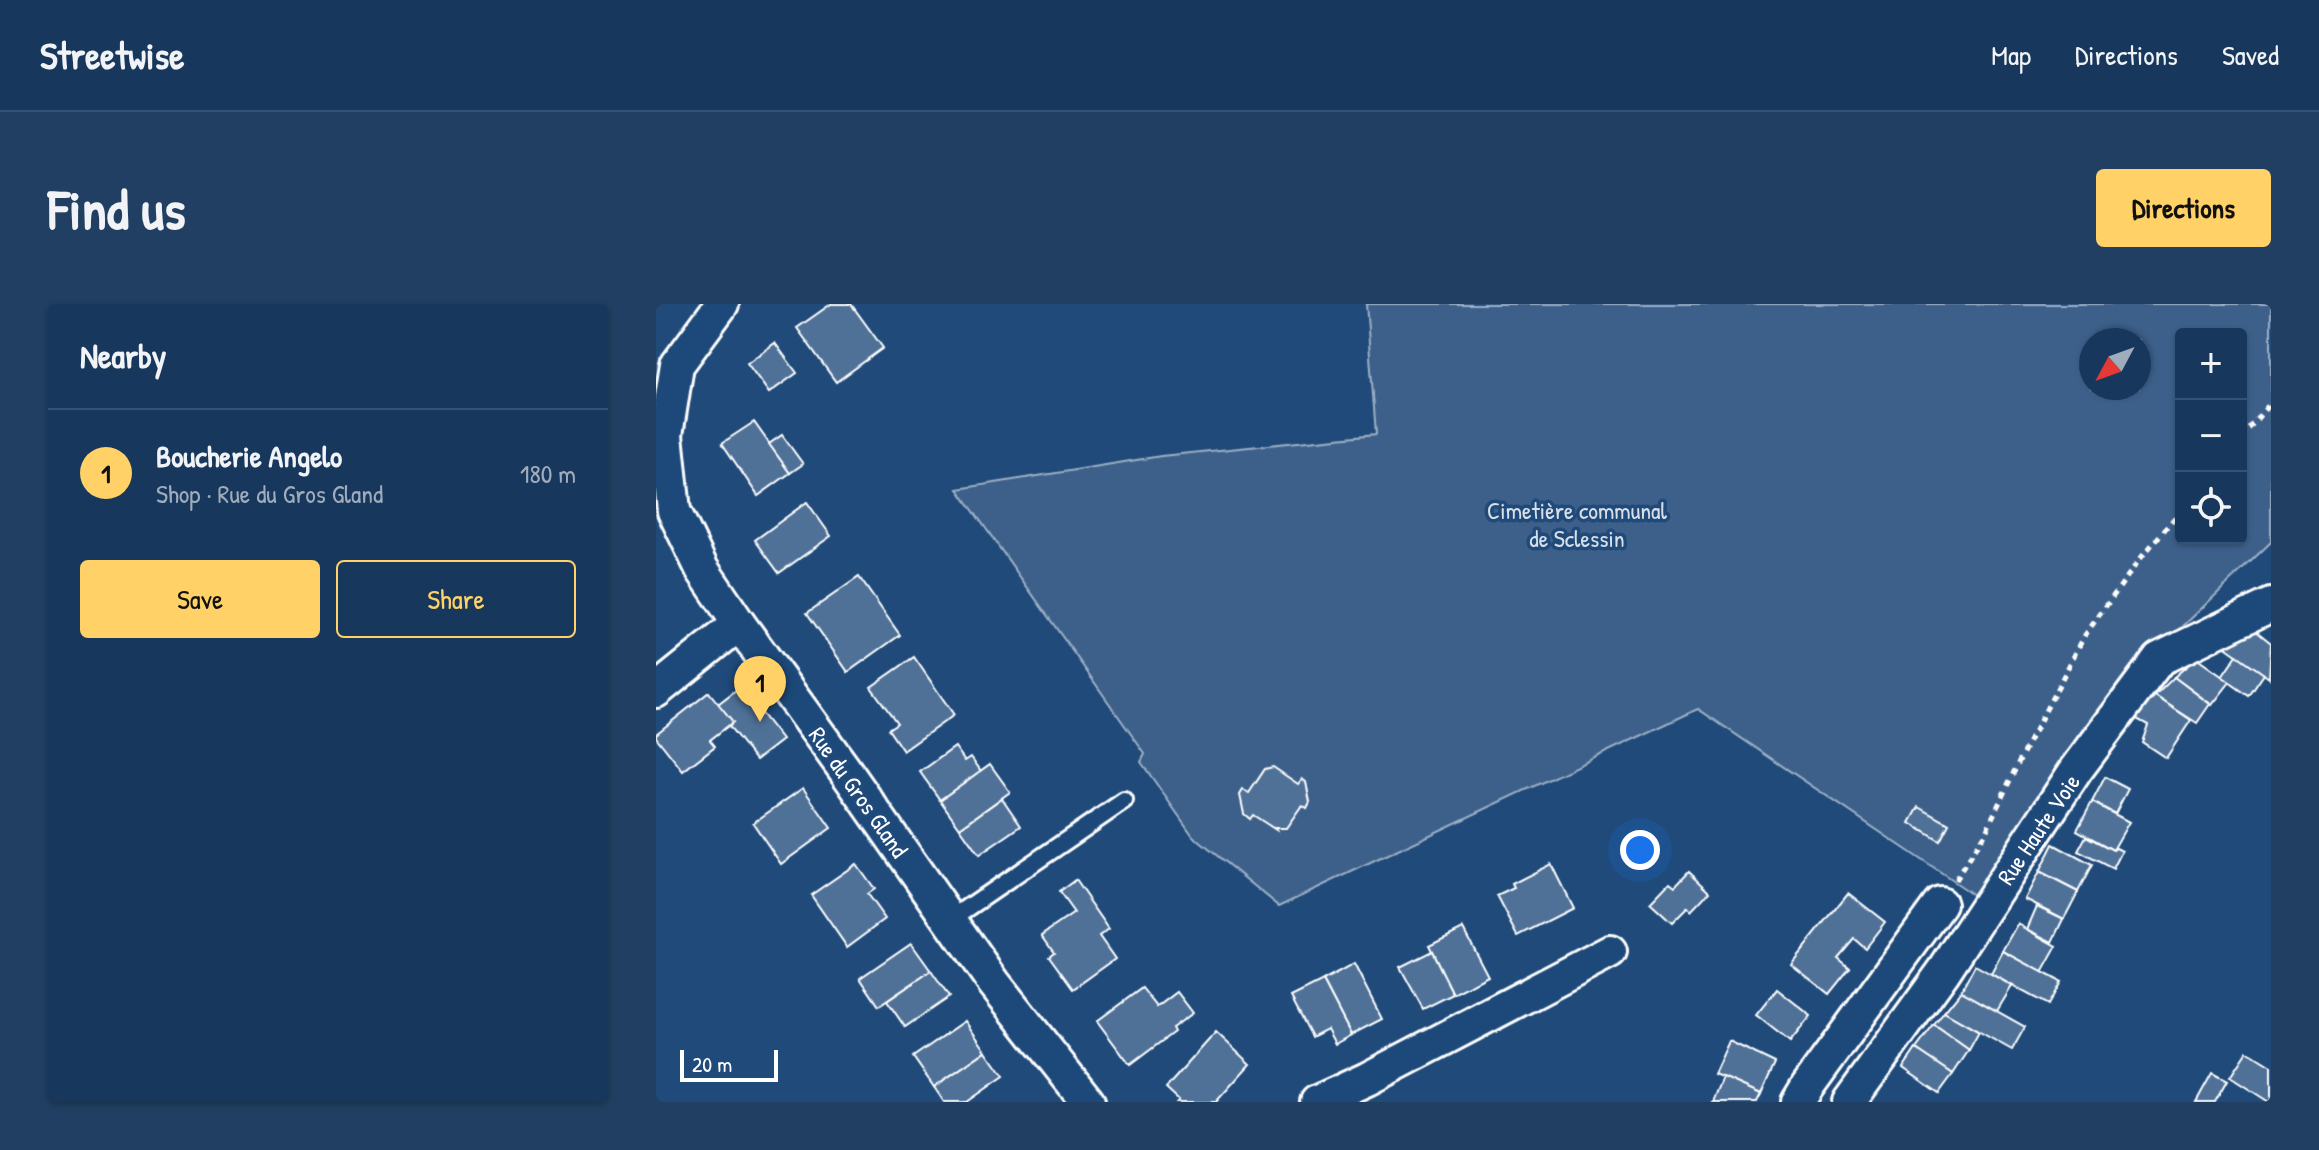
<!DOCTYPE html>
<meta charset="utf-8">
<style>
body{margin:0;font-family:"Patrick Hand",sans-serif;background:#203f62;color:#f1f3f6}
.controls{position:absolute;right:24px;top:24px;display:grid;overflow:hidden;border-radius:8px;box-shadow:0 2px 6px #0004}
.controls button{width:72px;height:72px;display:grid;place-items:center;padding:0;border:0;border-bottom:2px solid #365272;background:#17385c;color:#f1f3f6;font:40px sans-serif}
.compass{position:absolute;left:1423px;top:24px;width:72px;height:72px;border-radius:50%;background:#17385c;box-shadow:0 2px 6px #0004;rotate:229deg}
.scale{position:absolute;left:24px;bottom:20px;width:98px;box-sizing:border-box;padding-left:8px;border:4px solid #fff;border-top:0;font-size:22px;line-height:28px;white-space:nowrap;color:#fff;-webkit-text-stroke:6px #1f4a7a;paint-order:stroke}
.you{position:absolute;left:984px;top:546px;width:28px;height:28px;margin:-20px;border:6px solid #fff;border-radius:50%;background:#1a73e8;box-shadow:0 0 0 12px #1a73e833}
.badge{display:grid;place-items:center;width:52px;height:52px;border-radius:50%;background:#ffd166;color:#111;font-size:26px;font-weight:700}
.pin{position:absolute;translate:-50% -66px;filter:drop-shadow(0 2px 4px #0008)}
.pin::after{content:'';position:absolute;top:42px;width:28px;height:24px;background:inherit;clip-path:polygon(0 0,100% 0,50% 100%)}
.list{margin:0;padding:0;list-style:none}
h2{display:flex;justify-content:space-between;align-items:center;height:104px;margin:0;padding:0 32px;font-size:34px}
h2 small{font-size:26px;font-weight:400;color:#9eacbb}
.list li{display:grid;grid-template-columns:52px 1fr auto;gap:24px;align-items:center;box-sizing:border-box;height:128px;padding:0 32px;border-top:2px solid #365272}
.list b{display:block;font-size:30px;white-space:nowrap}
.list p{margin:0;font-size:26px;white-space:nowrap;color:#9eacbb}
.list em{font-size:26px;font-style:normal;color:#9eacbb}
.actions{display:flex;gap:16px;padding:24px 32px}
.actions a{flex:1;padding:18px 0;border:2px solid #ffd166;border-radius:8px;text-align:center;font-size:28px;color:#ffd166}
.actions .main{background:#ffd166;color:#111}
.icon{flex:none;width:44px;height:44px;fill:none;stroke:currentColor;stroke-width:2;stroke-linecap:round;stroke-linejoin:round}
.map{position:relative;flex:none;width:1615px;height:798px;overflow:hidden;border-radius:8px}
header{display:flex;align-items:center;gap:48px;box-sizing:border-box;height:112px;padding:0 40px;background:#17385c;border-bottom:2px solid #365272}
header strong{font-size:38px}
nav{display:flex;gap:44px;margin-inline-start:auto;font-size:28px}
.intro{display:flex;align-items:center;justify-content:space-between;box-sizing:border-box;height:192px;padding:0 48px}
h1{margin:0;font-size:56px}
.button{padding:20px 36px;border-radius:8px;background:#ffd166;color:#111;font-size:28px;font-weight:700}
main{display:flex;gap:48px;padding:0 48px}
aside{flex:1;background:#17385c;border-radius:8px;box-shadow:0 2px 6px #0004}
.map>svg:first-child{display:block}
</style>
<header>
<strong>Streetwise</strong>
<nav><a>Map</a><a>Directions</a><a>Saved</a></nav>
</header>
<div class="intro"><h1>Find us</h1><a class="button">Directions</a></div>
<main>
<aside>
<h2>Nearby<small></small></h2>
<ul class="list">
<li><span class="badge">1</span><div><b>Boucherie Angelo</b><p>Shop · Rue du Gros Gland</p></div><em>180 m</em></li>
</ul>
<div class="actions"><a class="main">Save</a><a>Share</a></div>
</aside>
<div class="map">
<svg width="1615" height="798" viewBox="0 0 1615 798">
<rect width="100%" height="100%" fill="#1f4a7a"/>
<filter id="ink" filterUnits="userSpaceOnUse"><feTurbulence type="fractalNoise" baseFrequency=".0125" numOctaves="2"/><feDisplacementMap in="SourceGraphic" scale="16" xChannelSelector="R" yChannelSelector="G"/><feConvolveMatrix kernelMatrix="1 2 1 2 8 2 1 2 1" color-interpolation-filters="sRGB"/></filter>
<g filter="url(#ink)">
<!-- green -->
<path fill="#3c618b" stroke="#9eb0c5" stroke-width="2" fill-rule="evenodd" d="M710 0H1615V238L1497 351 1323 595 1042 405 623 602 537 532 485 458 489 450 302 185 505 152 720 130ZM1525 30H1585V234H1525ZM1435 36H1483V84H1435Z"/>
<!-- building -->
<g fill="#507197" stroke="#fff" stroke-width="2">
<polygon points="175,0 195,0 227,44 180,78 141,24"/>
<polygon points="119,39 141,69 113,89 91,59"/>
<polygon points="98,118 134,169 102,192 66,139"/>
<polygon points="126,131 147,160 134,169 113,140"/>
<polygon points="151,198 175,232 123,269 99,236"/>
<polygon points="203,273 244,331 192,368 151,309"/>
<polygon points="1599,326 1615,339 1613,374 1568,342"/>
<polygon points="1581,351 1608,370 1593,392 1566,373"/>
<polygon points="258,353 298,411 247,447 232,425 241,419 215,383"/>
<polygon points="1540,354 1574,378 1556,401 1518,373"/>
<polygon points="1518,373 1554,400 1541,419 1499,392"/>
<polygon points="84,383 126,436 100,456 73,422 77,418 62,400"/>
<polygon points="53,388 77,418 54,436 59,442 27,467 0,433 0,430"/>
<polygon points="1499,392 1535,416 1510,454 1486,438 1492,421 1477,413"/>
<polygon points="299,443 309,457 315,453 325,467 284,496 264,468"/>
<polygon points="334,460 354,488 304,524 284,496"/>
<polygon points="617,463 642,480 646,475 650,478 654,498 651,504 646,501 630,524 619,524 620,526 597,511 594,515 588,510 584,491 587,486 593,489 609,465"/>
<polygon points="1449,473 1472,485 1459,510 1436,498"/>
<polygon points="147,484 175,524 125,560 97,519"/>
<polygon points="346,494 365,522 323,551 304,524"/>
<polygon points="1436,498 1473,518 1457,546 1421,526"/>
<polygon points="1263,503 1293,520 1284,537 1254,519"/>
<polygon points="1430,532 1457,546 1460,544 1466,547 1457,565 1422,547"/>
<polygon points="1397,540 1436,561 1422,588 1383,568"/>
<polygon points="200,560 218,585 211,590 229,615 191,643 155,591"/>
<polygon points="895,560 917,604 862,632 841,592 858,584 856,580"/>
<polygon points="1033,567 1054,587 1035,607 1032,603 1016,619 994,599 1014,578 1019,582"/>
<polygon points="1383,568 1422,588 1408,615 1369,595"/>
<polygon points="419,576 453,625 443,632 459,655 417,685 393,652 398,648 386,631 418,609 403,588"/>
<polygon points="1192,589 1229,618 1209,644 1198,635 1182,654 1194,664 1173,690 1135,660"/>
<polygon points="1381,602 1408,615 1397,638 1371,625"/>
<polygon points="1362,620 1401,642 1386,669 1347,647"/>
<polygon points="807,624 832,672 797,690 773,641"/>
<polygon points="255,639 275,667 223,702 204,674"/>
<polygon points="776,647 797,690 767,705 744,663"/>
<polygon points="1347,647 1405,678 1392,701 1335,670"/>
<polygon points="698,660 726,715 695,731 667,677"/>
<polygon points="1319,661 1356,682 1341,707 1305,687"/>
<polygon points="275,667 293,693 249,723 231,697"/>
<polygon points="667,677 695,731 679,740 671,725 656,733 635,693"/>
<polygon points="486,684 501,703 521,688 537,709 516,724 518,728 474,761 441,717"/>
<polygon points="1121,685 1155,712 1134,738 1100,711"/>
<polygon points="1305,687 1369,723 1356,746 1288,708"/>
<polygon points="1288,708 1323,728 1313,746 1278,721"/>
<polygon points="309,717 330,747 278,783 257,753"/>
<polygon points="1278,721 1313,746 1297,770 1260,745"/>
<polygon points="560,728 594,760 560,798 521,798 523,796 510,784"/>
<polygon points="1073,737 1119,759 1105,790 1058,770"/>
<polygon points="1260,745 1297,770 1283,789 1247,764"/>
<polygon points="330,747 348,772 311,798 288,798 278,783"/>
<polygon points="1591,747 1615,762 1615,795 1613,798 1574,773"/>
<polygon points="1556,769 1571,777 1559,798 1540,798"/>
<polygon points="1067,773 1105,790 1101,798 1057,798"/>
</g>
<g fill="none" stroke-linecap="round" stroke-linejoin="round">
<defs>
<polyline id="service" points="294,616 468,497"/>
<g id="minor">
<polyline points="66,0 21,61 10,131 18,207 46,265 83,320 189,466 338,679 432,798"/>
<polyline points="0,387 83,320"/>
<polyline points="661,798 711,775 954,648"/>
<polyline points="1142,798 1151,783 1284,600"/>
<polyline points="1193,798 1288,667 1420,466 1503,355 1615,301"/>
</g>
</defs>
<!-- service casing -->
<use href="#service" stroke="#fff" stroke-width="22"/>
<!-- minor casing -->
<use href="#minor" stroke="#fff" stroke-width="38"/>
<!-- path -->
<g stroke="#fff" stroke-width="5" stroke-dasharray="6 6" stroke-linecap="butt">
<polyline points="1585,134 1615,98"/>
<polyline points="1299,576 1330,527 1365,453 1429,331 1484,255 1525,206"/>
</g>
<!-- service -->
<use href="#service" stroke="#1f4a7a" stroke-width="16"/>
<!-- minor -->
<use href="#minor" stroke="#1f4a7a" stroke-width="32"/>
</g>
</g>
<g text-anchor="middle" dominant-baseline="central" stroke-width="7" stroke-linejoin="round" paint-order="stroke">
<!-- park labels -->
<g font-size="24" fill="#d8dfe8" stroke="#1f4a7a">
<text x="921" y="206">Cimetière communal<tspan x="921" dy="28">de Sclessin</tspan></text>
</g>
<!-- street labels -->
<g font-size="24" fill="#fff" stroke="#1f4a7a">
<text transform="translate(203 488) rotate(55)">Rue du Gros Gland</text>
<text transform="translate(1382 525) rotate(-56)">Rue Haute Voie</text>
</g>
</g>
</svg>
<div class="controls">
<button>+</button>
<button>−</button>
<button><svg class="icon" aria-label="locate" viewBox="0 0 24 24"><circle cx="12" cy="12" r="6"/><path d="M12 2v4M12 18v4M2 12h4M18 12h4"/></svg></button>
</div>
<svg class="compass" viewBox="-18 -18 36 36"><path d="M0-13l5 13h-10z" fill="#e53935"/><path d="M0 13l5-13h-10z" fill="#9eacbb"/></svg>
<div class="scale">20 m</div>
<div class="you"></div>
<div class="pin badge" style="left:104px;top:418px">1</div>
</div>
</main>
